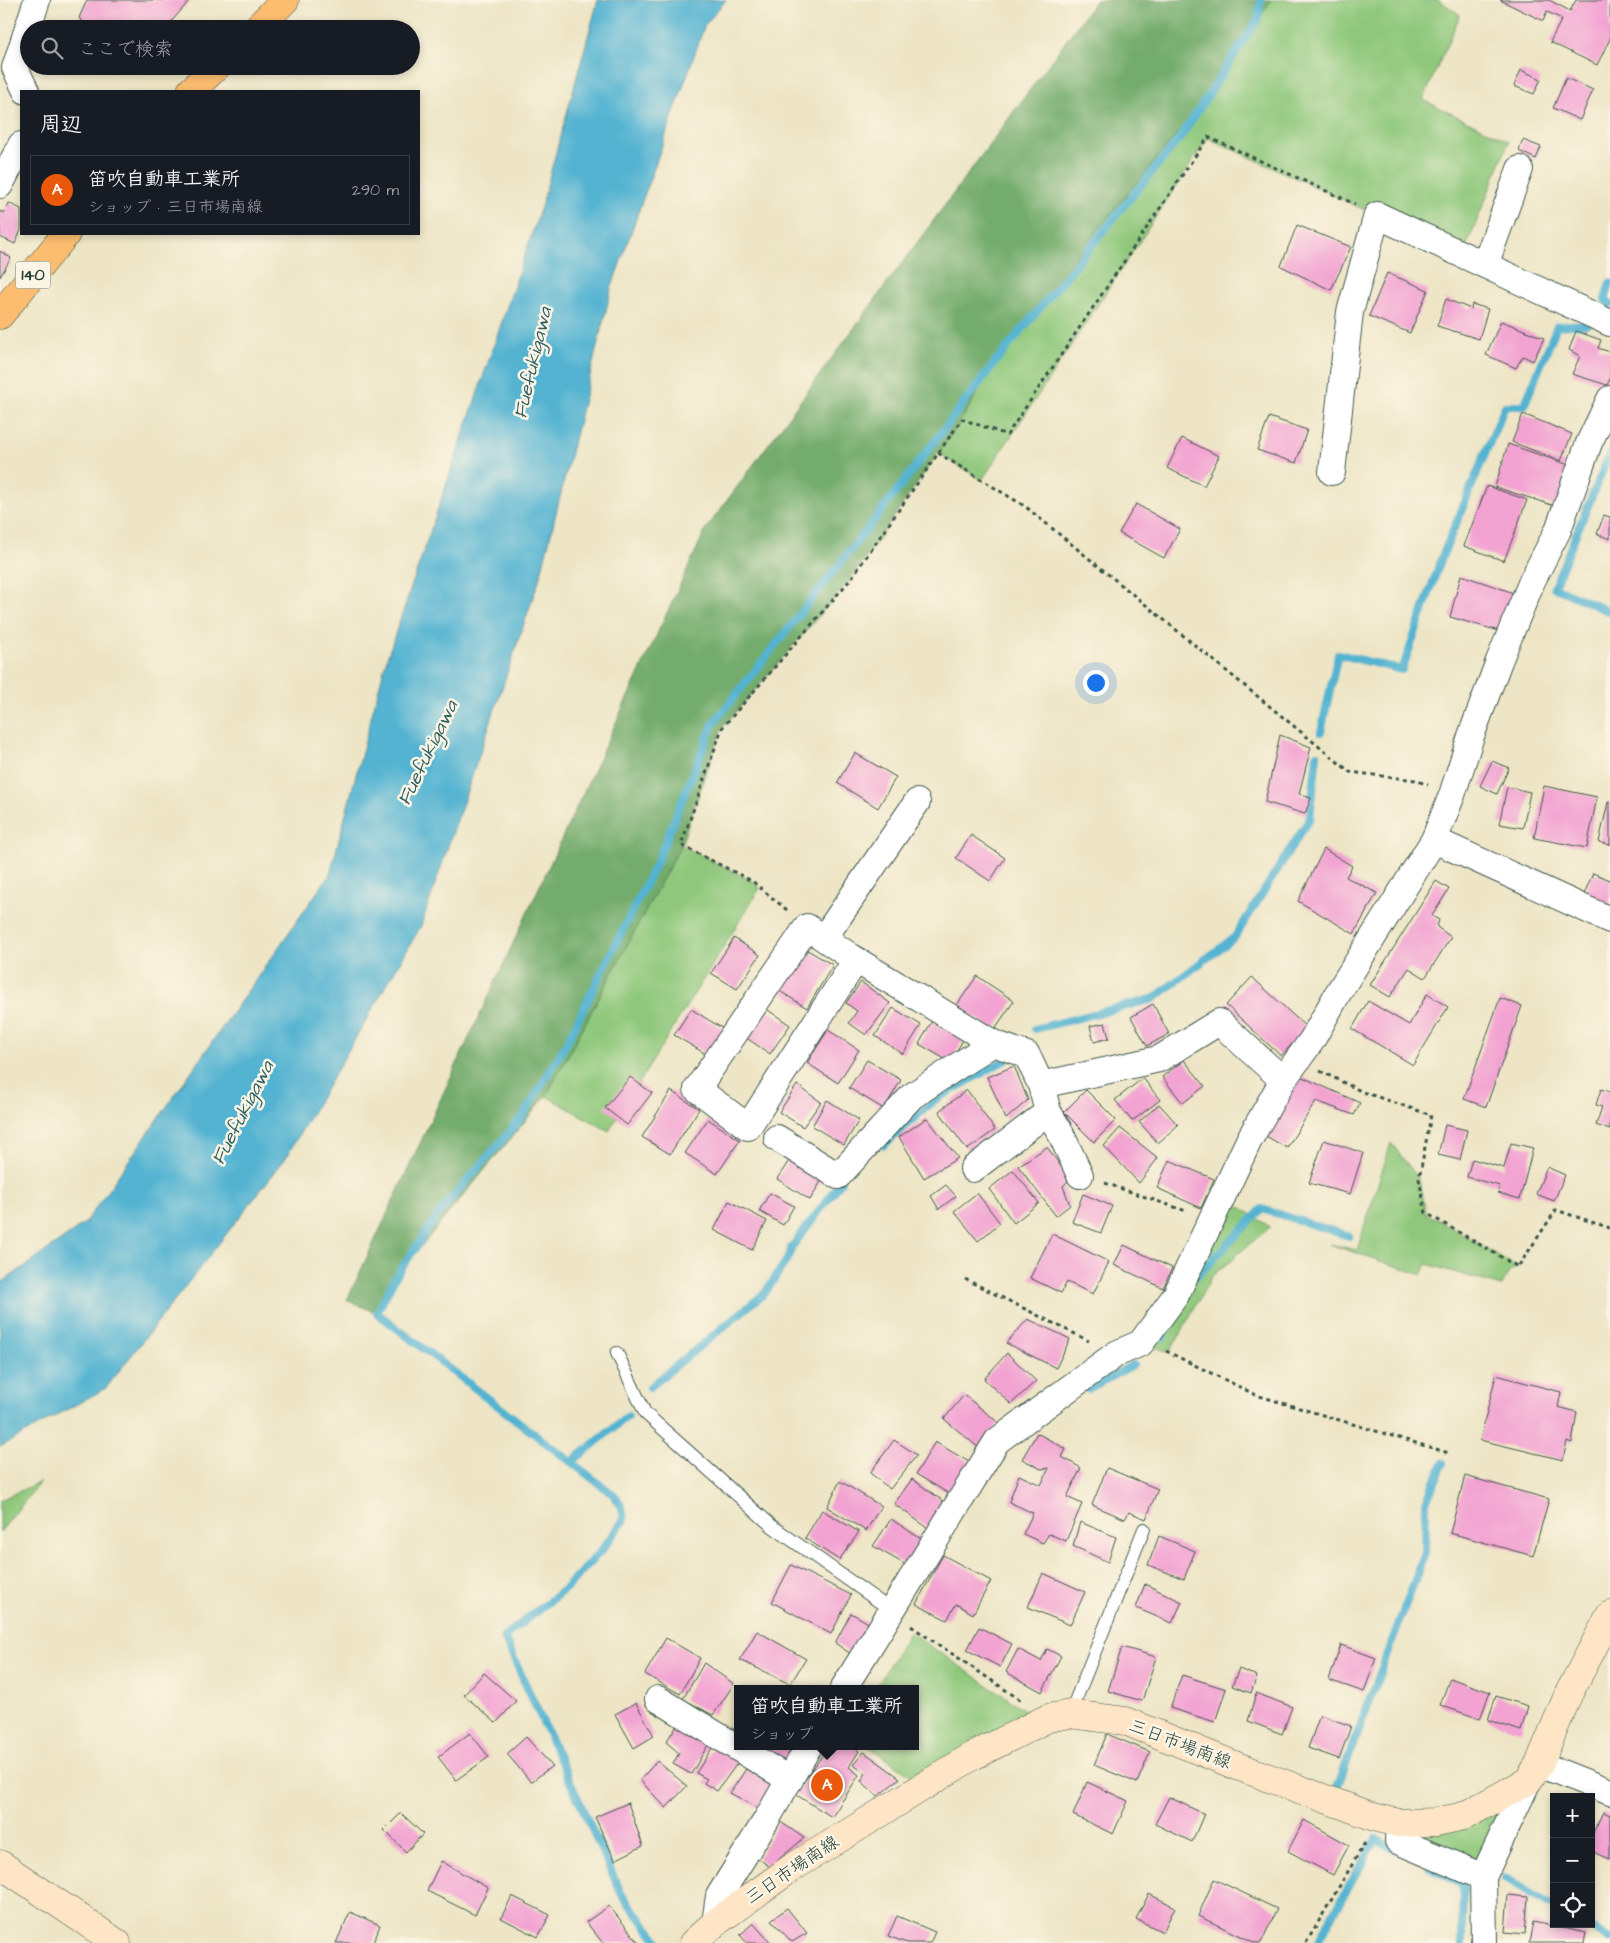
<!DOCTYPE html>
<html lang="ja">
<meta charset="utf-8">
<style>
body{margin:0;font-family:"Architects Daughter","Klee One",sans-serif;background:#20242c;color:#f1f3f6}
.controls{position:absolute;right:15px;bottom:15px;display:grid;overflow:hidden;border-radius:0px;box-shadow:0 2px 8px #0003}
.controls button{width:45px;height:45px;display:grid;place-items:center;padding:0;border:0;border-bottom:1px solid #363941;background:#171b24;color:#f1f3f6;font:25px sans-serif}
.you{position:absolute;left:1095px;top:682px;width:18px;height:18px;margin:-12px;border:4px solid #fff;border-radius:50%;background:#1a73e8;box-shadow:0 0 0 8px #1a73e833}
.badge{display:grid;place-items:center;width:32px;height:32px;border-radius:50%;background:#ea580c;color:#fff;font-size:16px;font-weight:700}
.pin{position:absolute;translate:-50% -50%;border:2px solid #fff;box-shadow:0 1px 5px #0006}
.popup{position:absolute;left:734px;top:1685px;width:185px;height:65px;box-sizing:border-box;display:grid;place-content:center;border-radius:0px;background:#171b24;filter:drop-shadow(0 1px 4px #0005);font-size:16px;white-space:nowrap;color:#9ea1a6}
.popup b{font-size:19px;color:#f1f3f6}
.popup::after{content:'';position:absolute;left:50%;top:100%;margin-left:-10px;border:10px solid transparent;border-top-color:#171b24}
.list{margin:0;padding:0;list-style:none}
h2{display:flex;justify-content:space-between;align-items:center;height:65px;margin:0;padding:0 20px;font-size:21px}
h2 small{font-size:16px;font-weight:400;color:#9ea1a6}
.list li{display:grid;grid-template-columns:32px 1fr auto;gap:15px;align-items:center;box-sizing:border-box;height:70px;margin:0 10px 10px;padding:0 10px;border:1px solid #363941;border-radius:0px}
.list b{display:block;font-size:19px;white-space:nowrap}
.list p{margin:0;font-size:16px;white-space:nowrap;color:#9ea1a6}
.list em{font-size:16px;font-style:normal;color:#9ea1a6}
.icon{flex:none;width:28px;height:28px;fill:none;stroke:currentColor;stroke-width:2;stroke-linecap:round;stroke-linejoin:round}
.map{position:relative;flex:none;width:1610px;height:1943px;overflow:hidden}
.search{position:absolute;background:#171b24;box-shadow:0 2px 8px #0003;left:20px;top:20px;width:400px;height:55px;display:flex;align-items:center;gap:12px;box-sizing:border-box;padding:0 18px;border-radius:28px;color:#9ea1a6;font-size:19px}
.panel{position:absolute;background:#171b24;box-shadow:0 2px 8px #0003;left:20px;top:90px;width:400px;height:145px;border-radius:0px}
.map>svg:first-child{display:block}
</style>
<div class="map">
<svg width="1610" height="1943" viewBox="0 0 1610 1943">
<rect width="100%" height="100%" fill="#fcf5e5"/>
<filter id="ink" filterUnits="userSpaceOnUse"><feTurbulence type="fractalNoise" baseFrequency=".02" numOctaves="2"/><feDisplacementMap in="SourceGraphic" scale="10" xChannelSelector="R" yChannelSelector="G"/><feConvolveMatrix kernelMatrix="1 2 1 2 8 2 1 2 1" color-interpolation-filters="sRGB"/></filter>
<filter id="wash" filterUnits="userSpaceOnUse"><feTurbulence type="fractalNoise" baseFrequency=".0096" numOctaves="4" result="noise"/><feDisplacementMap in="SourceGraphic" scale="20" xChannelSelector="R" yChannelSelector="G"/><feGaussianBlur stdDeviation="1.12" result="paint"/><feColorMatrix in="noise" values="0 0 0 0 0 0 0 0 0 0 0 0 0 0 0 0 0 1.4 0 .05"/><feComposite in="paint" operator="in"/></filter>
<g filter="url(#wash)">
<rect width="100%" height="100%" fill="#ede5c5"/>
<!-- green -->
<g fill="#8fc87c" stroke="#578258">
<polygon points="1271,0 1439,0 1460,15 1423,100 1509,141 1463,255 1208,138 982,480 938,453 962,419 993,365"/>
<polygon points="681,845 752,881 760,888 609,1131 546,1096"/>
<polygon points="1391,1143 1419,1179 1426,1213 1518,1267 1509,1272 1501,1286 1427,1264 1422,1275 1329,1244 1357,1250"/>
<polygon points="1223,1195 1270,1227 1212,1276 1170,1352 1141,1343"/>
<polygon points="40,1482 0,1532 0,1500"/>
<polygon points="909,1632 1037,1718 921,1782 868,1746 916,1746 916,1689 875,1689"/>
<polygon points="1499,1808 1508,1814 1471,1872 1409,1837"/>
</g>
<!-- forest -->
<polygon fill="#73ac6c" stroke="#497450" points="1096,0 1271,0 1202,104 1083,248 993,365 962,419 850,580 722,728 681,845 546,1096 394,1279 377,1313 347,1300 706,529"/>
<!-- water -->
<polygon fill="#52b3d1" stroke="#387882" points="598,0 726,0 705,25 612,286 541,574 421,926 285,1159 106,1388 0,1447 0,1284 85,1223 330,874 386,661 541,207"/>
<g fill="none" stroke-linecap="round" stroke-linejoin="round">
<!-- stream -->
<g stroke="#52b3d1" stroke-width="8">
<polyline points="1610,283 1605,300 1610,304"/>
<polyline points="1610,453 1554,587 1610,612"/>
<polyline points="1321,732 1338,654 1402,670 1442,557 1505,406 1524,406 1557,326 1588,324"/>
<polyline points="1035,1029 1153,999 1235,937 1310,818 1317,755"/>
<polyline points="884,1145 936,1099 1009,1058"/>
<polyline points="1198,1275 1262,1209 1349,1236"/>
<polyline points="1163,1337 1167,1325"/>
<polyline points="650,1387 765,1293 790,1255 791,1248 841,1182"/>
<polyline points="1088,1389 1133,1365"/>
<polyline points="572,1462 628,1416"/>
<polyline points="1337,1788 1425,1553 1426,1502 1443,1464"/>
<polyline points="1429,1867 1463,1885 1462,1943"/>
<polyline points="1506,1878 1554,1907"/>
<polyline points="1583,1924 1610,1939"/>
<polyline points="660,1943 622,1895 504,1637 566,1588 601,1551 624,1520 622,1507 614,1495 377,1313 394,1279 439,1213 523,1116 566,1044 658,859 713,724 883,509 993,365 1180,138 1258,19 1261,0"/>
<polyline points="1317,1943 1376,1839 1394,1849"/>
</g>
</g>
<g id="blocks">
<!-- building -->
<g fill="#f2a3d1">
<polygon points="87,0 190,0 165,29 91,29 79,18"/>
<polygon points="1500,0 1549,0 1570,11 1576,0 1610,0 1610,39 1597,65 1550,42 1562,19 1547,12 1543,21"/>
<polygon points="1521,70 1541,79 1534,94 1514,86"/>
<polygon points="1566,78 1593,90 1580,120 1553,108"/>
<polygon points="1523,140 1541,147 1536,159 1519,151"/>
<polygon points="9,203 21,209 21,230 15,244 0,237 0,211 4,213"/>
<polygon points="1297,225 1351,247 1331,290 1281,266"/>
<polygon points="0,251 11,258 0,277"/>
<polygon points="1387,273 1428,290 1410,333 1369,316"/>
<polygon points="1446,299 1471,309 1472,304 1488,309 1479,339 1437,326"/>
<polygon points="1501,321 1544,338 1533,361 1523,356 1516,368 1486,355"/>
<polygon points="1576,331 1601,340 1598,348 1610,352 1610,379 1607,385 1572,374 1580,356 1569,350"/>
<polygon points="1523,414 1572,434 1561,461 1512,442"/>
<polygon points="1269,417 1307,430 1296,463 1257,450"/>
<polygon points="1182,438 1219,456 1204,486 1167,468"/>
<polygon points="1508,444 1572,466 1558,507 1495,487"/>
<polygon points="1487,486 1527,500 1504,561 1464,546"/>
<polygon points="1136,504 1180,529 1164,558 1119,533"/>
<polygon points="1604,515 1610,517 1610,539 1597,534"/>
<polygon points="1461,575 1514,593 1499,631 1450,617"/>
<polygon points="1280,735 1311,747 1299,794 1311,798 1305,814 1265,802"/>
<polygon points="855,753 896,777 878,808 837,783"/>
<polygon points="1492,761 1509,768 1497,794 1480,786"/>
<polygon points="1544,786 1597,797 1587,848 1534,838"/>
<polygon points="1507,787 1530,792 1523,828 1499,824"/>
<polygon points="1608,802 1610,802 1610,845 1599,842"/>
<polygon points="971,835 1005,858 990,881 956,858"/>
<polygon points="1324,849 1352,866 1346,877 1377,893 1354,934 1298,901"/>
<polygon points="1593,873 1610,880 1610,910 1582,899"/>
<polygon points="1436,881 1449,889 1432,916 1439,920 1437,927 1451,937 1425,978 1409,968 1390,997 1370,985"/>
<polygon points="734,938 760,955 737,989 711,973"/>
<polygon points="804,948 833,965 807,1008 778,990"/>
<polygon points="977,976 1014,1001 994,1030 957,1005"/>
<polygon points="1252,977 1307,1028 1281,1056 1226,1005"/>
<polygon points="861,982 890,1003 866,1035 849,1023 857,1011 846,1003"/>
<polygon points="1427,994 1448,1007 1413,1065 1352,1029 1368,1001 1409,1025"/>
<polygon points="1500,998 1522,1006 1486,1107 1464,1099"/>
<polygon points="1153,1004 1169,1034 1147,1046 1131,1017"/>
<polygon points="765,1008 790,1025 770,1054 745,1037"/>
<polygon points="893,1008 921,1025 903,1054 875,1036"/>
<polygon points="691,1009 725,1030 709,1056 674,1035"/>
<polygon points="932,1021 963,1040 950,1062 919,1044"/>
<polygon points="1105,1023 1109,1038 1094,1042 1090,1026"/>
<polygon points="828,1030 859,1050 838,1083 807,1063"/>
<polygon points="867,1060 901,1080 884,1109 849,1088"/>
<polygon points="1184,1060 1205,1086 1183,1103 1162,1077"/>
<polygon points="1014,1066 1028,1100 1006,1119 987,1077"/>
<polygon points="1300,1076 1360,1103 1354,1115 1316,1101 1287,1148 1264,1135"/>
<polygon points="630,1077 652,1093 627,1125 605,1108"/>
<polygon points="1143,1078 1160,1100 1132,1121 1115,1100"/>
<polygon points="797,1085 821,1102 803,1127 779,1112"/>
<polygon points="1601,1089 1610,1092 1610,1130 1596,1125 1602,1107 1596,1105"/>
<polygon points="967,1090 995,1130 967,1150 939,1111"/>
<polygon points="1086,1090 1116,1120 1094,1142 1064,1112"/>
<polygon points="671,1091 699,1109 670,1154 642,1137"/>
<polygon points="827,1100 859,1120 844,1145 812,1126"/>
<polygon points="1159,1104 1178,1125 1158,1143 1139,1122"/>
<polygon points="927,1118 958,1158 924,1178 899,1137"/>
<polygon points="708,1119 740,1140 717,1174 685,1153"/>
<polygon points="1445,1125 1467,1130 1460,1160 1438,1155"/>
<polygon points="1120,1128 1158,1158 1139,1183 1104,1146"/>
<polygon points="1324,1140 1363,1153 1350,1194 1309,1183"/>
<polygon points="1511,1143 1533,1148 1520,1199 1498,1193 1500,1186 1467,1177 1472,1159 1504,1168"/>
<polygon points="1047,1147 1070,1179 1063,1186 1070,1205 1056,1216 1018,1166"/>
<polygon points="792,1156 824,1176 810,1200 777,1179"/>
<polygon points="1169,1160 1214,1179 1201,1208 1157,1188"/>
<polygon points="1547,1167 1565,1175 1554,1201 1536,1194"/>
<polygon points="1013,1170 1039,1203 1014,1223 989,1189"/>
<polygon points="946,1185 956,1196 939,1209 931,1196"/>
<polygon points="770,1193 794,1206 783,1225 759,1211"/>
<polygon points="977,1193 1000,1223 978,1241 954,1211"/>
<polygon points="1083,1194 1112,1206 1101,1233 1072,1222"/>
<polygon points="729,1201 767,1221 752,1250 714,1230"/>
<polygon points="1052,1234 1109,1262 1093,1294 1067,1282 1061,1293 1030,1278"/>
<polygon points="1124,1245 1172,1268 1163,1288 1114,1265"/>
<polygon points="1028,1319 1070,1339 1056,1368 1006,1343"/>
<polygon points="1007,1353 1036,1381 1011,1404 984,1379"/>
<polygon points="1496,1375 1561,1392 1558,1407 1577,1412 1572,1443 1567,1441 1563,1460 1480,1440"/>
<polygon points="964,1395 999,1423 979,1448 944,1419"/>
<polygon points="1037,1433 1066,1449 1062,1457 1081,1468 1067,1497 1082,1504 1066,1541 1049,1534 1043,1543 1023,1534 1033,1513 1009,1502 1019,1475 1041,1485 1049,1468 1041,1469 1022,1459"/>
<polygon points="894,1440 917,1455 890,1489 870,1473"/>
<polygon points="935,1442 971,1463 951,1495 916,1474"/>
<polygon points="1107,1468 1158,1489 1146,1519 1129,1512 1125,1519 1092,1505"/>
<polygon points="1465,1476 1549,1499 1533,1556 1450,1533"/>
<polygon points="912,1479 946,1503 928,1528 894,1504"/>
<polygon points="840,1481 881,1506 866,1531 827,1507"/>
<polygon points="822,1510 859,1532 839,1560 805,1538"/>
<polygon points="891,1519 923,1540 906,1565 873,1546"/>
<polygon points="1080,1522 1116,1537 1108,1562 1073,1546"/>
<polygon points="1159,1536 1195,1551 1184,1579 1148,1565"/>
<polygon points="943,1555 991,1581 973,1614 956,1604 947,1620 916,1604"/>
<polygon points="791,1565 851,1595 831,1634 772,1602"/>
<polygon points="1043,1573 1085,1592 1070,1625 1028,1607"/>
<polygon points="1145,1584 1182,1602 1172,1623 1136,1608"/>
<polygon points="851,1613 870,1624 851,1654 835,1643"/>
<polygon points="979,1627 1012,1644 1000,1667 967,1650"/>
<polygon points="757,1631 806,1659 790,1684 740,1660"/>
<polygon points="666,1638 700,1658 680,1694 645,1674"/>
<polygon points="1341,1645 1376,1658 1364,1692 1329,1680"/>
<polygon points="1122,1647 1156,1657 1142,1701 1108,1691"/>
<polygon points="1018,1649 1041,1661 1047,1649 1061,1656 1042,1692 1006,1672"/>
<polygon points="704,1663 734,1684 713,1715 683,1699"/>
<polygon points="1239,1669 1257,1676 1251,1693 1232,1686"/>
<polygon points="484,1673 516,1701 496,1723 464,1695"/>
<polygon points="1182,1675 1226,1689 1215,1722 1170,1708"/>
<polygon points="1450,1678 1490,1692 1480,1719 1440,1705"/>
<polygon points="1256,1693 1292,1707 1282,1734 1248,1721"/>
<polygon points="1496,1696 1528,1706 1521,1731 1488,1720"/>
<polygon points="636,1703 654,1736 634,1748 615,1714"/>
<polygon points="1320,1715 1351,1726 1339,1759 1308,1748"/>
<polygon points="679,1722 711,1740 691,1774 673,1764 679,1753 666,1742"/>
<polygon points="470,1733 489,1757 456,1780 438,1757"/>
<polygon points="1107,1734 1150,1752 1137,1783 1094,1765"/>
<polygon points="526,1737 552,1766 531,1782 507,1754"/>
<polygon points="714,1745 739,1761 717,1791 704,1783 707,1779 696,1773"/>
<polygon points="758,1746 794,1746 783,1762"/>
<polygon points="829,1746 853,1746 859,1751 849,1767 859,1775 832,1817 795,1794"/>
<polygon points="864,1752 900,1778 878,1796 861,1781 866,1773 853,1765"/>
<polygon points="657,1761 687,1786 666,1808 640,1780"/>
<polygon points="746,1769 772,1785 762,1810 730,1793"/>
<polygon points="1087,1782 1128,1801 1113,1834 1073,1815"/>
<polygon points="1169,1797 1204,1814 1192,1842 1155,1824"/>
<polygon points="628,1803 643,1846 615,1860 595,1817"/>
<polygon points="1603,1812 1610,1815 1610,1859 1591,1851 1591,1837"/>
<polygon points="401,1813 423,1834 406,1852 384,1830"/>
<polygon points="1304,1820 1349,1845 1333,1875 1288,1851"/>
<polygon points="779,1821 804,1838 770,1867 758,1858"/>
<polygon points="441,1861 488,1888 475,1915 427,1891"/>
<polygon points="1214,1879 1277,1909 1261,1943 1256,1943 1198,1916"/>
<polygon points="1149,1894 1175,1907 1163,1932 1136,1919"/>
<polygon points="1508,1895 1528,1897 1525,1934 1505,1932"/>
<polygon points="512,1896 550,1915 538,1937 501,1918"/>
<polygon points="609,1906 639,1943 603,1943 586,1922"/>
<polygon points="787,1908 807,1933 792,1942 771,1920"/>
<polygon points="350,1912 380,1925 373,1943 336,1943"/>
<polygon points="897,1916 935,1932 930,1943 907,1943 888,1936"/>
<polygon points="1533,1922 1586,1933 1584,1943 1529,1943"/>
<polygon points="753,1923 771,1943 747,1943 740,1935"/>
</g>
</g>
</g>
<g filter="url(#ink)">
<use href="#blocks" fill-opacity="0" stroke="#3e564a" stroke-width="1"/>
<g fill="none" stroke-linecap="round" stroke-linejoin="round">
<defs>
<g id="lane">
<polyline points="617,1353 645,1413 772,1526 891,1610"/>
<polyline points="1070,1714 1144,1529"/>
</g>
<g id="street">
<polyline points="26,91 15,68 37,0"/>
<polyline points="0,185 21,145"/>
<polyline points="1485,265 1520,169"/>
<polyline points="1332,472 1350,312 1377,215 1610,323"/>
<polyline points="1434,840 1610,920"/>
<polyline points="824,938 917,802"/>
<polyline points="856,960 748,1127 697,1089 807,927 856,960 993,1043 1027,1055 1041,1085"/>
<polyline points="777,1138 838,1176 912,1096 993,1043"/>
<polyline points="973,1169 1048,1112"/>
<polyline points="1080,1175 1059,1130 1048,1112 1041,1085 1159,1059 1219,1022 1283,1080"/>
<polyline points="843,1689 997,1441 1116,1354 1141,1343 1176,1295 1249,1140 1283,1080 1312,1040 1338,993 1434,840 1452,795 1471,736 1499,661 1532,581 1558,530 1589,443 1610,399"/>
<polyline points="658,1699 790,1780"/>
<polyline points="1539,1764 1610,1792"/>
<polyline points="1399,1823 1398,1841 1483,1877"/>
<polyline points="715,1923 719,1896 765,1822 809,1746"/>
<polyline points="1484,1943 1483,1877 1528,1781"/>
</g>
<g id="secondary">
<polyline points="0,1864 117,1943"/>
<polyline points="693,1943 715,1923 790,1869 971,1757 1048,1718 1070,1714 1125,1721 1237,1766 1377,1818 1399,1823 1436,1822 1464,1816 1528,1781 1539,1764 1569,1693 1610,1615"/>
</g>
<g id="highway">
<polyline points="256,29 285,0"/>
<polyline points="191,91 217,66"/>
<polyline points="0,315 66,234"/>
</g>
</defs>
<!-- lane casing -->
<use href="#lane" stroke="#3e564a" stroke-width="14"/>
<!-- street casing -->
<use href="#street" stroke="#3e564a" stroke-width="28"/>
<!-- secondary casing -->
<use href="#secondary" stroke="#3e564a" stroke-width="29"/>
<!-- highway casing -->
<use href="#highway" stroke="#3e564a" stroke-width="29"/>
<!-- path -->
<g stroke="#3e564a" stroke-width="3" stroke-dasharray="4 4" stroke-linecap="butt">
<polyline points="938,453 1026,507 1350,772 1415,780 1428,785"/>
<polyline points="787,910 752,881 681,845 722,728 850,580 962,419 1007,435 1208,137 1355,204"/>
<polyline points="1320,1071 1363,1092 1431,1115 1419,1179 1426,1213 1518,1267 1556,1210 1610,1228"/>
<polyline points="1105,1183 1186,1211"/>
<polyline points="965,1279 1089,1341"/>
<polyline points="1166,1351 1256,1395 1449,1453"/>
<polyline points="911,1626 1022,1701"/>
<polyline points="1306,1943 1366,1841"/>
</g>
<!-- lane -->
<use href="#lane" stroke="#fff" stroke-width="12"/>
<!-- street -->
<use href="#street" stroke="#fff" stroke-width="26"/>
<!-- secondary -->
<use href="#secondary" stroke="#fee5c5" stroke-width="28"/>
<!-- highway -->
<use href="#highway" stroke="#fcbd6f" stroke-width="28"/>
</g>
</g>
<g text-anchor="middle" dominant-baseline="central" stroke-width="5" stroke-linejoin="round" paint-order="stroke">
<!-- shield labels -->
<rect fill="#fcf5e5" stroke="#617469" stroke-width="1" x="15.5" y="261.5" width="35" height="27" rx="4"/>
<g font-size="16" font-weight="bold" fill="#1f3d34">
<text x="33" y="275">140</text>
</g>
<!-- street labels -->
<g font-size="18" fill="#1f3d34" stroke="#fcf5e5">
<text transform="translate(1180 1744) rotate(21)">三日市場南線</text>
<text transform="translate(792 1870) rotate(-34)">三日市場南線</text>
</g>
<!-- water labels -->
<g font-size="19" font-style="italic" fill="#2e6063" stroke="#fcf5e5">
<text transform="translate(533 363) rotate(-77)">Fuefukigawa</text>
<text transform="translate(428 753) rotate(-64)">Fuefukigawa</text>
<text transform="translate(243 1113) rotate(-63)">Fuefukigawa</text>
</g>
</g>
</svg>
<div class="controls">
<button>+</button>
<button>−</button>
<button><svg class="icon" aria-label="locate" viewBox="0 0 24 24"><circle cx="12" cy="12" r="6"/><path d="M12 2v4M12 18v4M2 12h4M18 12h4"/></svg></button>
</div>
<div class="you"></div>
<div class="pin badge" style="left:827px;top:1785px">A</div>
<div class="popup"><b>笛吹自動車工業所</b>ショップ</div>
<div class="search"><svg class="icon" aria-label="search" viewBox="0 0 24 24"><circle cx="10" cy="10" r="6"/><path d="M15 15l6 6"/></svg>ここで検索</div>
<section class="panel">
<h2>周辺<small></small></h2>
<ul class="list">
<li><span class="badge">A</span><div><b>笛吹自動車工業所</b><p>ショップ · 三日市場南線</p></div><em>290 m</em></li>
</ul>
</section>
</div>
